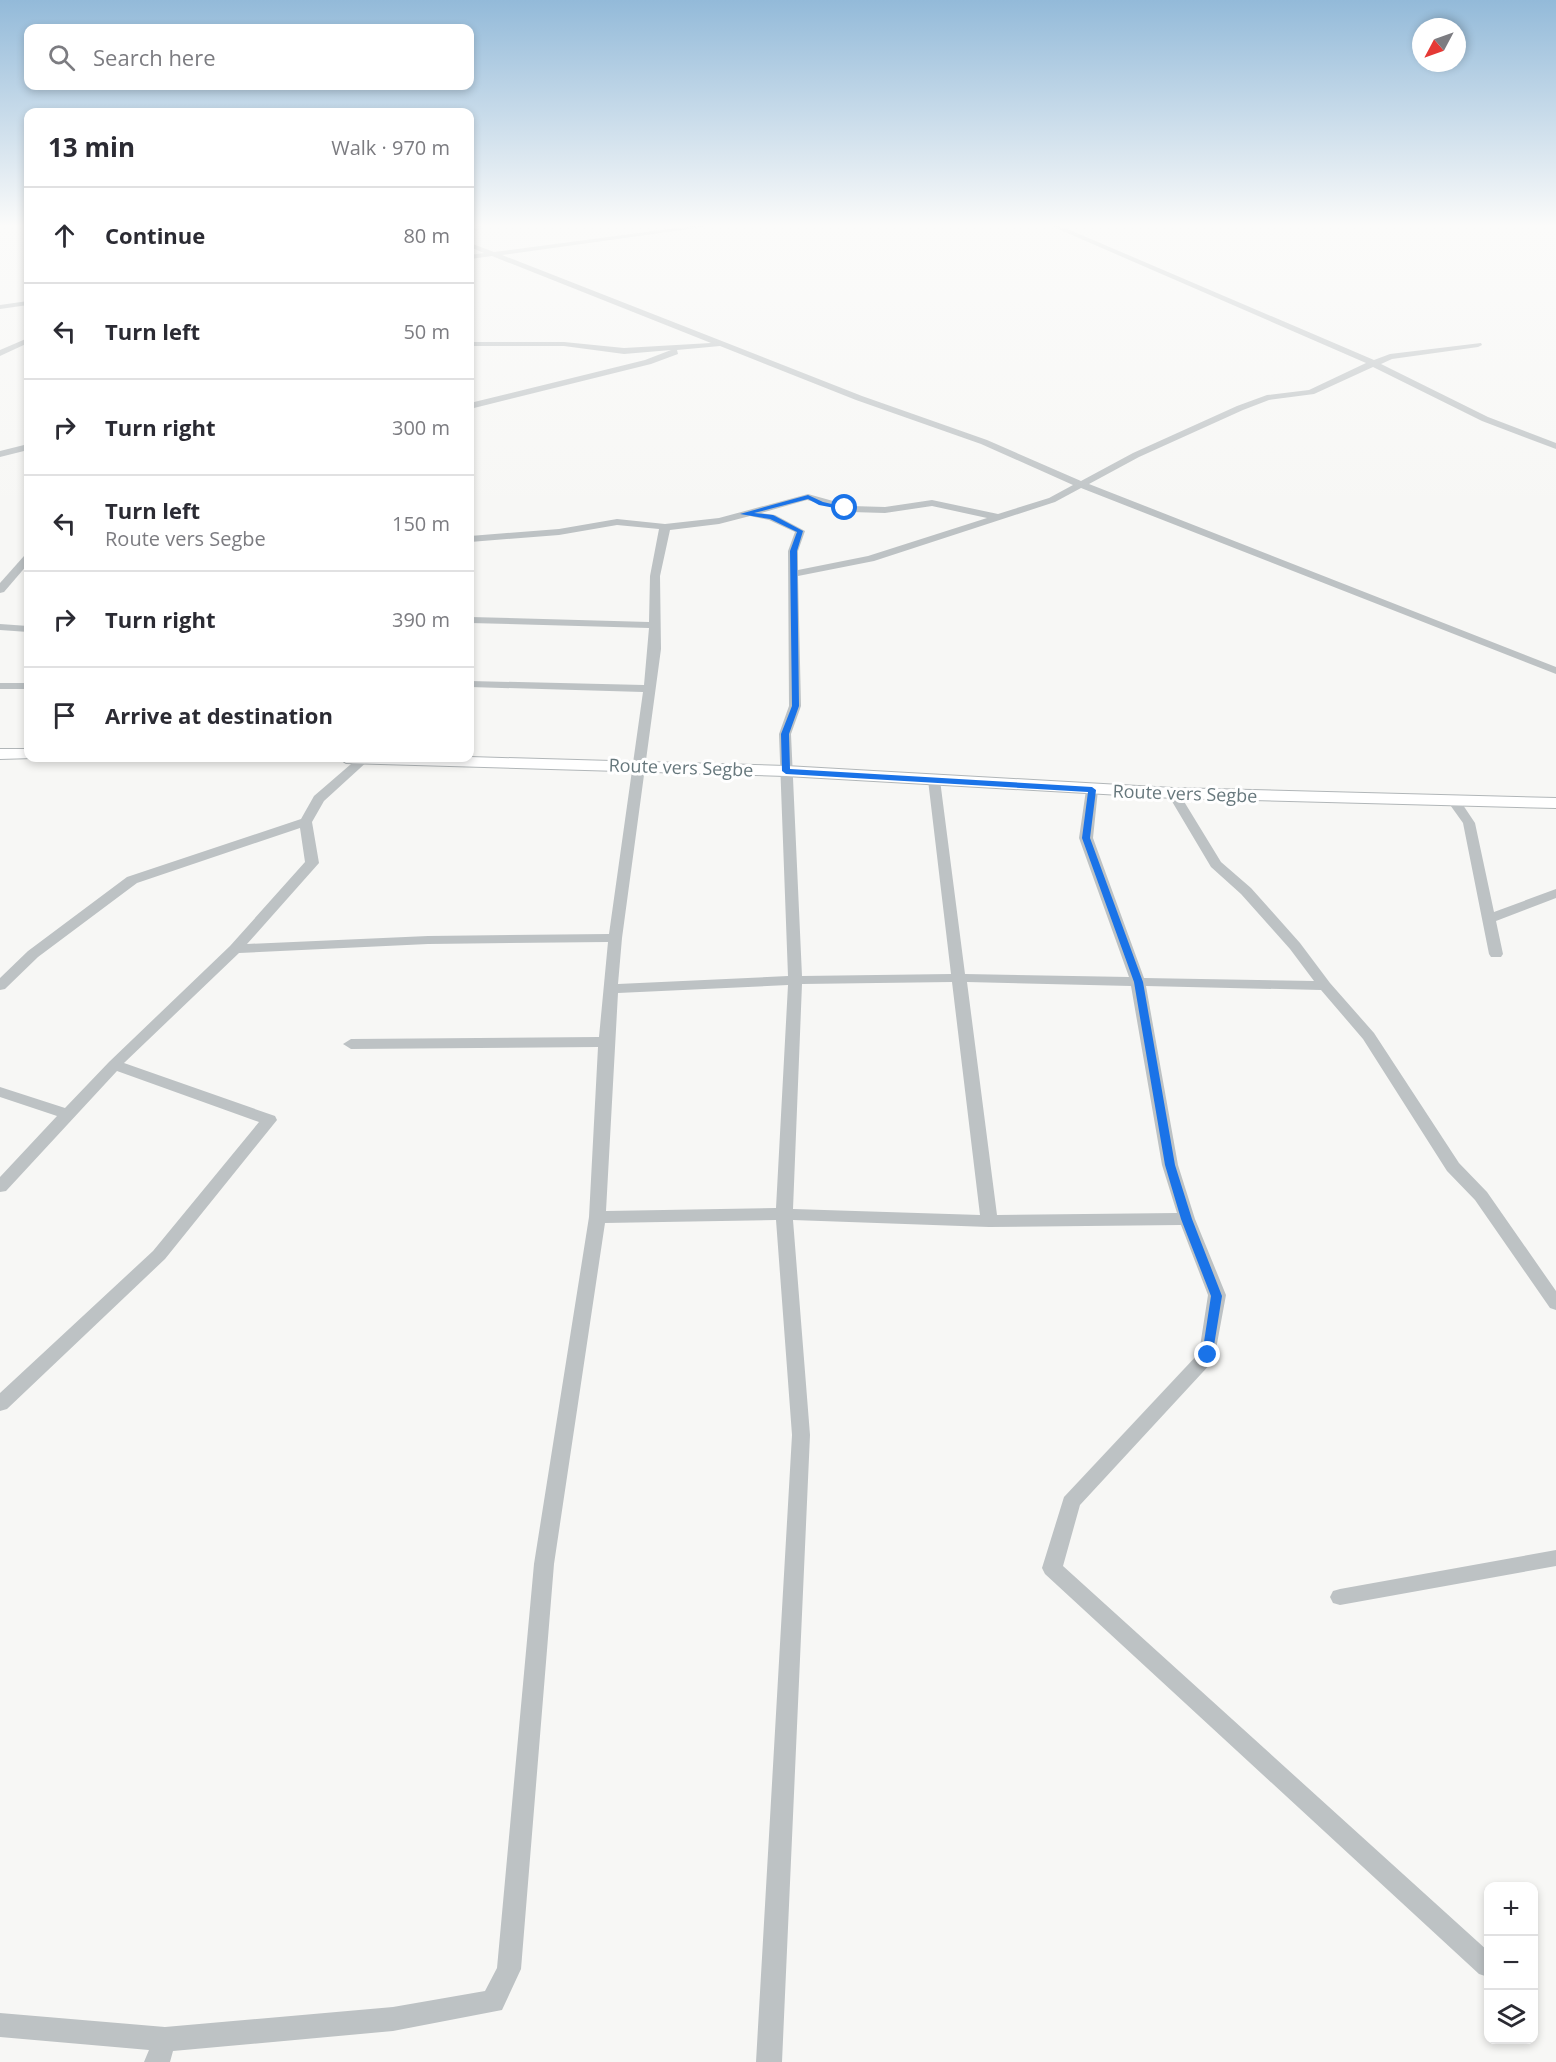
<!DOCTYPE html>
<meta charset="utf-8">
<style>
body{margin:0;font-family:"Open Sans",sans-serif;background:#f7f7f7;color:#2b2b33}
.controls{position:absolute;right:18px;bottom:18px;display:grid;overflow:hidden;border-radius:12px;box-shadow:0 3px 9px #0003}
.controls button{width:54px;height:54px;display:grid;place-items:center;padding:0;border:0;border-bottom:2px solid #e1e1e2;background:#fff;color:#2b2b33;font:30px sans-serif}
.compass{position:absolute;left:1412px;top:18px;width:54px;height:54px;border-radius:50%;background:#fff;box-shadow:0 3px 9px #0003;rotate:229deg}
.stop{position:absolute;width:18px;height:18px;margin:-14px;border:4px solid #1a73e8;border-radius:50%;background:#fff}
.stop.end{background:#1a73e8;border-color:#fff;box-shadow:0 2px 6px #0008}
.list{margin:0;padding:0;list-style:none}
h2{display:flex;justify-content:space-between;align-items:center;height:78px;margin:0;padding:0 24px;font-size:26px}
h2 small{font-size:20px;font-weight:400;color:#7c7c81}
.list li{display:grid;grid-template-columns:39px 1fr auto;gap:18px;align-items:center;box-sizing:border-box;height:96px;padding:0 24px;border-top:2px solid #e1e1e2}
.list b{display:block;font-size:22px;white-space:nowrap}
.list p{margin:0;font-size:20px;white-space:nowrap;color:#7c7c81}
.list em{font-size:20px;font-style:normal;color:#7c7c81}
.icon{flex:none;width:33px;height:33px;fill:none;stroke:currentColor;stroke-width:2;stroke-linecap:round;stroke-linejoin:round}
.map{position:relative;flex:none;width:1556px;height:2062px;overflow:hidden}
.search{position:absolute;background:#fff;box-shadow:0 3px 9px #0003;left:24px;top:24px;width:450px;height:66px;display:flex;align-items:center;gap:15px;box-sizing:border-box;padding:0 21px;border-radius:12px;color:#7c7c81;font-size:22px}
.panel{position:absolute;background:#fff;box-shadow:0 3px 9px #0003;left:24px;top:108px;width:450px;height:654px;border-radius:12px}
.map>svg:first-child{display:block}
</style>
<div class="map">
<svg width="1556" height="2062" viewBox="0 0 1556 2062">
<rect width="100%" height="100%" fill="#f7f7f5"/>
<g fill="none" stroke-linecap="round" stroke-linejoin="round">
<defs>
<g id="major">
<polygon points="0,749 28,749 28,758 33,758 0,759"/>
<polygon points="470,757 786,766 1173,788 1556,798 1556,808 1173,798 786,776 346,763 338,758"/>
</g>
</defs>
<!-- major casing -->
<use href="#major" stroke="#b1b6b8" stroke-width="2"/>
<!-- minor -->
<g fill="#bdc2c4" fill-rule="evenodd">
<polygon points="477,225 485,225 477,231 473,229"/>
<path d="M699 225H718L502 255 862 396 987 440 1081 481 1133 453 1237 406 1267 395 1309 390 1366 363 1049 225H1058L1374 360 1390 354 1481 343 1482 345 1478 347 1392 359 1381 364 1488 417 1556 443V449L1482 421 1373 367 1314 394 1269 400 1243 410 1139 457 1089 484 1556 667V674L1081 488 1055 502 874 561 798 576 801 706 791 734 802 976 951 974 928 780 934 776 940 780 965 974 1129 977 1079 838 1086 790 1092 786 1098 790 1093 838 1144 978 1314 981 1290 949 1241 894 1211 867 1167 793 1173 789 1177 790 1221 862 1251 888 1300 943 1330 983 1374 1033 1459 1163 1487 1192 1556 1291V1310L1550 1308 1475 1200 1447 1171 1363 1039 1321 990 1146 986 1178 1165 1195 1219 1226 1295 1214 1360 1080 1505 1063 1566 1488 1951V1977L1479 1974 1045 1574 1042 1568 1064 1497 1199 1353 1208 1295 1181 1225 989 1227 793 1220 810 1435 782 2062H756L792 1435 776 1220 605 1223 554 1564 521 1969 502 2010 393 2031 173 2051 170 2062H144L149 2050 0 2037V2013L165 2027 393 2007 485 1991 497 1968 534 1564 589 1217 598 1047 351 1049 343 1044 351 1039 599 1037 608 942 428 944 239 953 124 1063 275 1116 277 1120 165 1259 7 1409 0 1411V1393L153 1251 259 1122 117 1071 6 1191 0 1192V1177L57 1116 0 1097V1087L65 1108 109 1062 230 946 305 862 300 828 137 883 38 957 5 989 0 990V978L28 951 127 877 301 819 314 796 358 758 370 759 324 801 312 822 319 863 247 944 428 936 609 934 643 692 470 687V681L644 685 649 628 470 623V617L649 622 650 576 659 529 617 525 559 535 470 542V536L559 529 617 519 665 524 719 518 808 494 851 506 885 507 932 500 998 514 1049 498 1073 485 981 444 856 400 720 346 677 350 678 354 651 364 470 409V403L645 360 671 350 624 354 564 346H470V342H564L624 348 711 343 492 256 470 259V255L484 253 470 247V243L494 252ZM807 500 851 512 885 513 932 506 987 518 868 556 798 570V551L805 531 775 515 761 513ZM750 516 769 520 795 532 788 551 789 706 779 734 788 976 618 984 622 938 661 649 660 576 670 530 719 524ZM952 982 980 1215 793 1209 802 984ZM967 982 1131 986 1162 1165 1177 1213 997 1215ZM788 985 776 1208 606 1211 618 993Z"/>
<polygon points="28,301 28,305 0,309 0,305"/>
<polygon points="28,338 28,343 0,356 0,350"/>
<polygon points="28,444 28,450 0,457 0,451"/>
<polygon points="28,555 28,564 4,592 0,593 0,583 24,556"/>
<polygon points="0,624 28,626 28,632 0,630"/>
<polygon points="0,683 27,683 28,689 0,689"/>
<polygon points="1454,798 1459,799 1475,823 1494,912 1556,889 1556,898 1496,921 1503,954 1501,957 1491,957 1489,954 1463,823 1448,802"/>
<polygon points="1556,1550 1556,1566 1340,1605 1333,1603 1330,1597 1333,1591 1340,1589"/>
</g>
<!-- major -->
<use href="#major" fill="#fff" fill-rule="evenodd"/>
</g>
<!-- sky -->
<linearGradient id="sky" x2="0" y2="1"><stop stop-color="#93bad9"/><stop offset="0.44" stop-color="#fbfbfa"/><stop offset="1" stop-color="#fbfbfa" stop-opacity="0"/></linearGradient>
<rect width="1556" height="513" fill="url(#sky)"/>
<!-- route -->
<polygon fill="#1a73e8" points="808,495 823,502 849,508 845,510 819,505 808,499 754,513 773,515 803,531 797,551 799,706 789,734 790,769 1092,787 1096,790 1090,838 1143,982 1175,1165 1192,1219 1222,1296 1212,1358 1208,1359 1202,1355 1211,1296 1181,1219 1165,1165 1134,982 1082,838 1088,792 786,774 782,771 781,734 792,706 790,551 797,532 770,519 740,514"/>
<g text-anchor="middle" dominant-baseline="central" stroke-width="6" stroke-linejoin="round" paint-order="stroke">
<!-- street labels -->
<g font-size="18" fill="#66777c" stroke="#fff">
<text transform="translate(681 767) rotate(2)">Route vers Segbe</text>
<text transform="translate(1185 793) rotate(2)">Route vers Segbe</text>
</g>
</g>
</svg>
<div class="controls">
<button>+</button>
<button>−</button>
<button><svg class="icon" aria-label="layers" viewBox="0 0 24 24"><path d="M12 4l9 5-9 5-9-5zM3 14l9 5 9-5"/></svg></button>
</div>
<svg class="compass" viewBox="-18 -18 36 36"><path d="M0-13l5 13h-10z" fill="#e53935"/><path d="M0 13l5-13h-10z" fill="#7c7c81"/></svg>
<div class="stop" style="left:845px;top:508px"></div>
<div class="stop end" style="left:1208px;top:1355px"></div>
<div class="search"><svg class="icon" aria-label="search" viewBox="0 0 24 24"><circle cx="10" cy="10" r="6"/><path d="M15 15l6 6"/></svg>Search here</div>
<section class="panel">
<h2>13 min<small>Walk · 970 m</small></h2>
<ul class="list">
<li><svg class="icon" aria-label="ahead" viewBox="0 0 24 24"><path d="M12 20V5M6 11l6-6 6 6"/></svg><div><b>Continue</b></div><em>80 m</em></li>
<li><svg class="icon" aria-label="left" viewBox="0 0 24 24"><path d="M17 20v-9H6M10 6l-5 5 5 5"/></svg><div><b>Turn left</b></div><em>50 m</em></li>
<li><svg class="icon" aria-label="right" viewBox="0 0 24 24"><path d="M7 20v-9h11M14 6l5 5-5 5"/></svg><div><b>Turn right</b></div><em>300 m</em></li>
<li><svg class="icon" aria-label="left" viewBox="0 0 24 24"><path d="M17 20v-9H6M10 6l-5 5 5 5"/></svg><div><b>Turn left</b><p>Route vers Segbe</p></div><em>150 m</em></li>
<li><svg class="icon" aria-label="right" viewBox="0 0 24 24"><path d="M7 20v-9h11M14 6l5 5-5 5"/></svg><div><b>Turn right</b></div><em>390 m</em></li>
<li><svg class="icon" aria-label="arrive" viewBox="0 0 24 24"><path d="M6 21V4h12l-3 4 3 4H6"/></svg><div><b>Arrive at destination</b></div></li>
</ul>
</section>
</div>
